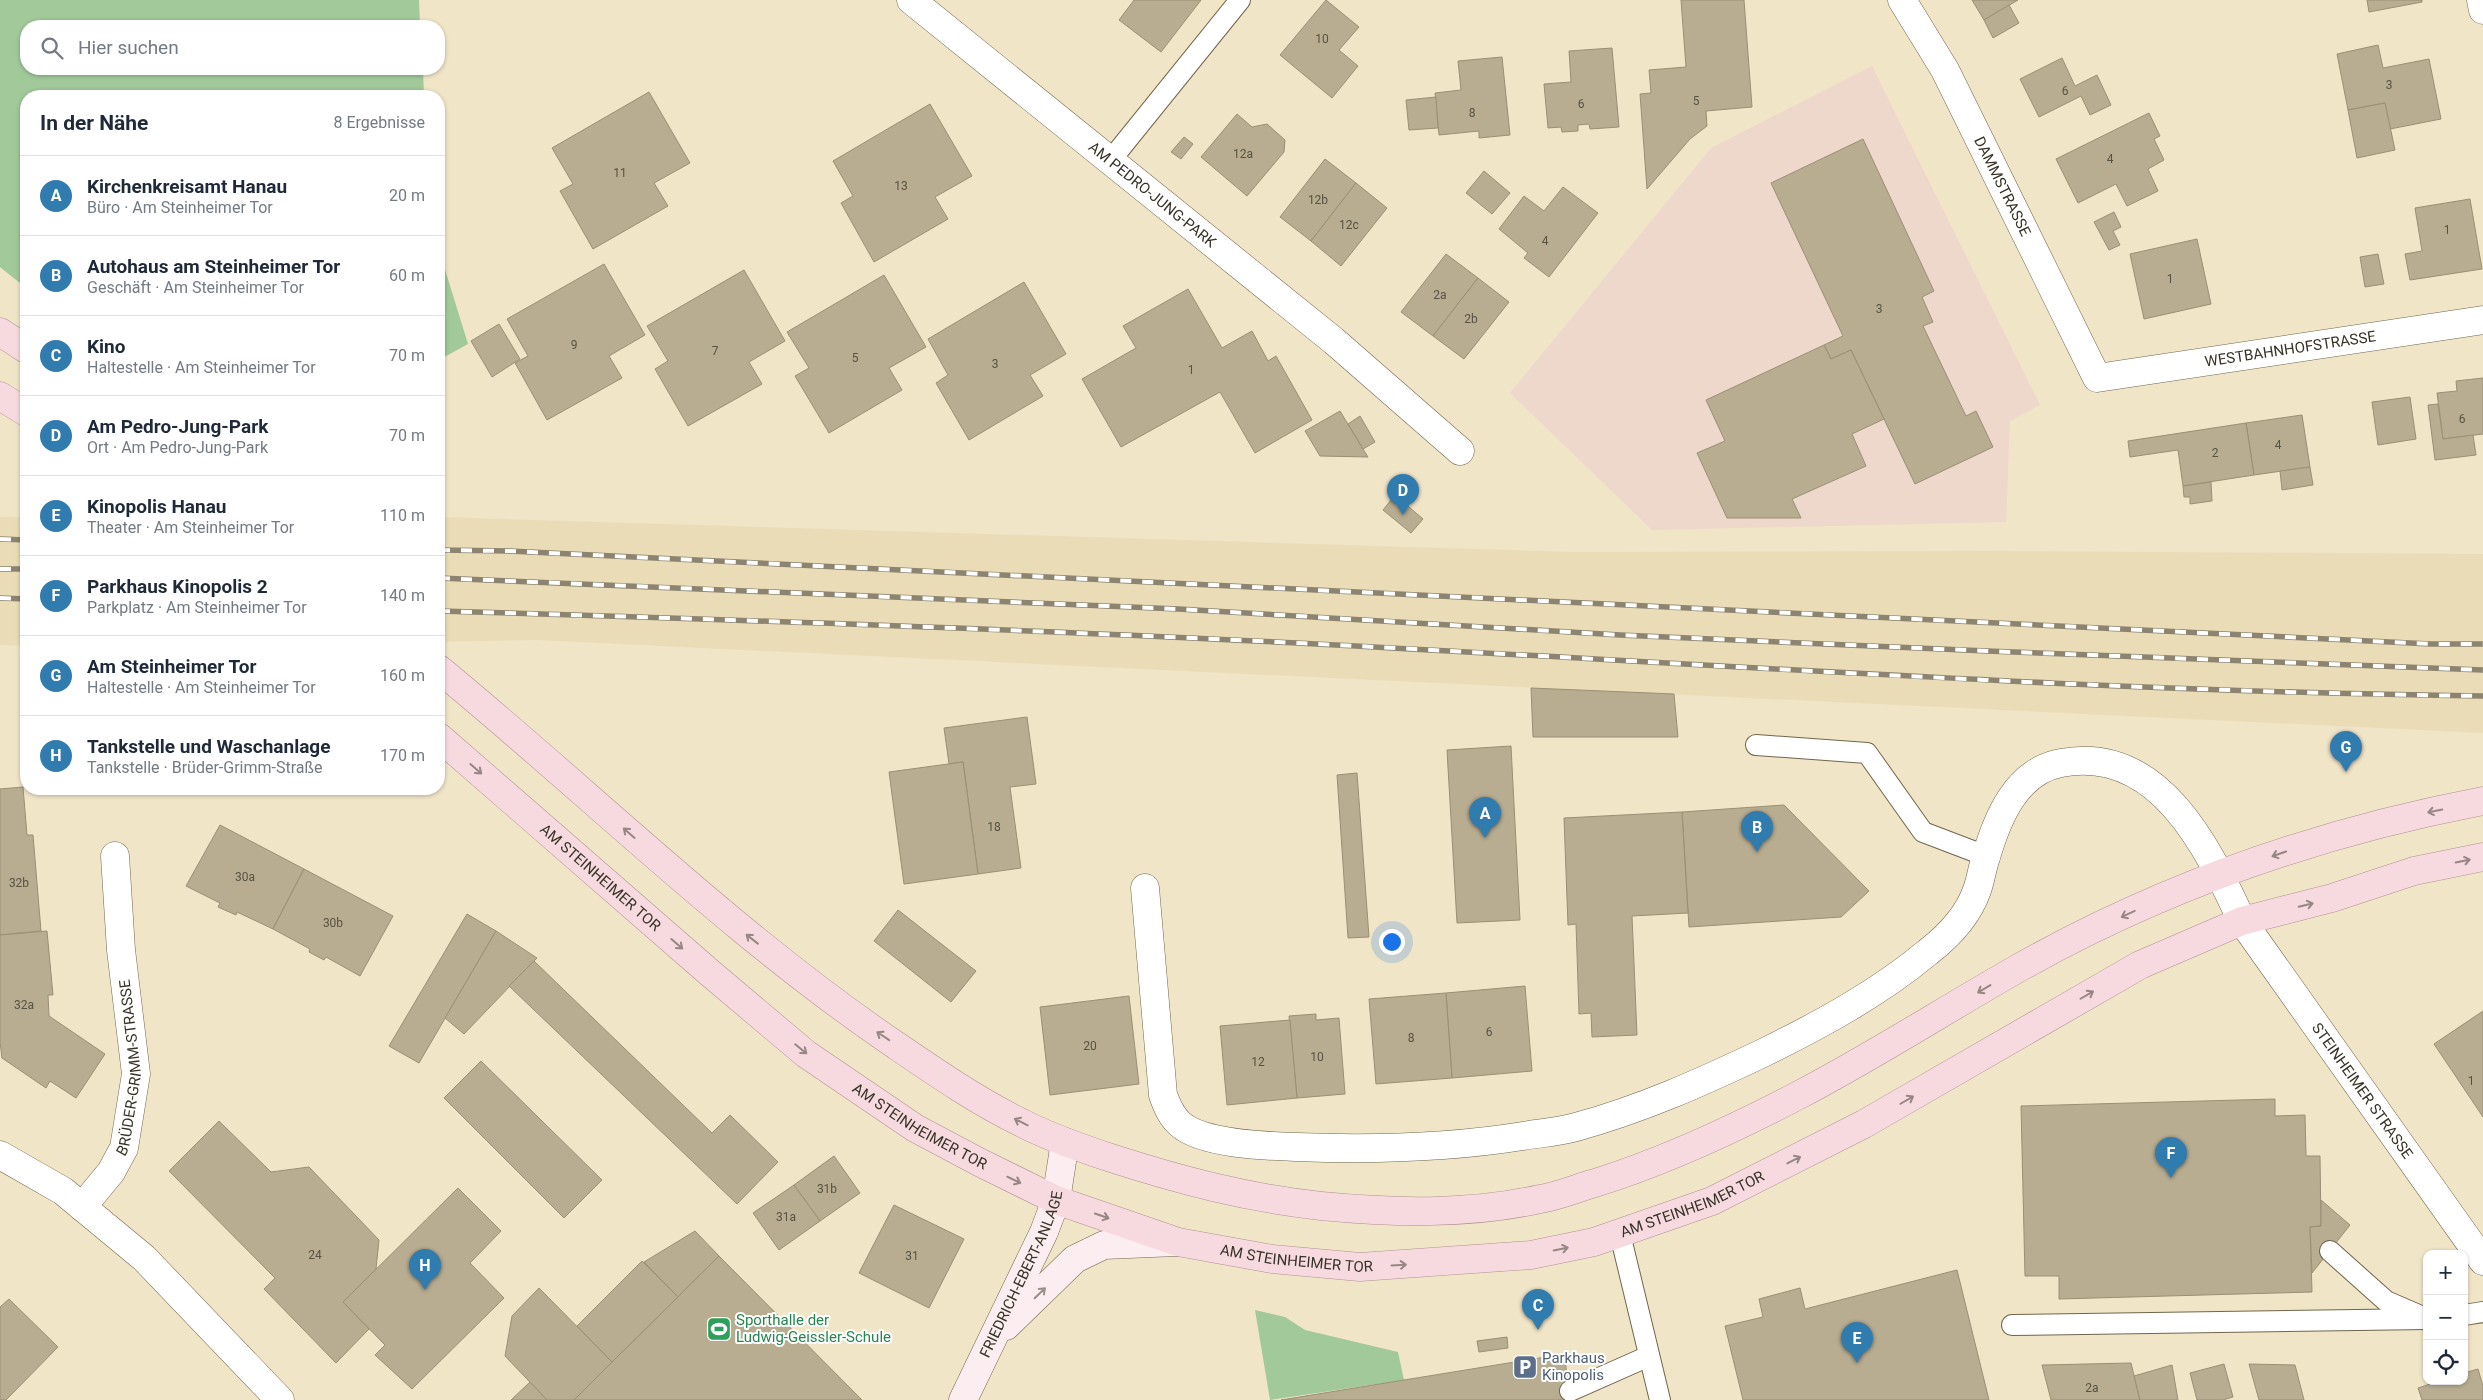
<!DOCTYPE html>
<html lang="de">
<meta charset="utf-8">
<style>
body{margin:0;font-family:Roboto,sans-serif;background:#f6f6f7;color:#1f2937}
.controls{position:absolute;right:15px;bottom:15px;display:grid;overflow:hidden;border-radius:10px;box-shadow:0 1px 4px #0004}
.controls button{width:45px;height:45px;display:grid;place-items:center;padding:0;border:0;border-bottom:1px solid #e0e1e3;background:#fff;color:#1f2937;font:25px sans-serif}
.you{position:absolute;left:1391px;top:941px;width:18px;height:18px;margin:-12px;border:4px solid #fff;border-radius:50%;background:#1a73e8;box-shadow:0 0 0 8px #1a73e833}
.badge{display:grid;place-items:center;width:32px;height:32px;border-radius:50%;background:#317caf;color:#fff;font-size:16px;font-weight:700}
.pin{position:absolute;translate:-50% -41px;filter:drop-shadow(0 1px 2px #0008)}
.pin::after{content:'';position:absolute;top:26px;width:18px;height:15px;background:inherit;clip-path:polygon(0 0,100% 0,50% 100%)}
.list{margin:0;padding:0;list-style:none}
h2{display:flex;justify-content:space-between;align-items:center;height:65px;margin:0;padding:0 20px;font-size:21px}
h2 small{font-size:16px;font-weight:400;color:#747a83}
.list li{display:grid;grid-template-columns:32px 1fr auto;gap:15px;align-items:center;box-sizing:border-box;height:80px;padding:0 20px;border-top:1px solid #e0e1e3}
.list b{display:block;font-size:19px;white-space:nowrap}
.list p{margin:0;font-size:16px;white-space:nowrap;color:#747a83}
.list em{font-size:16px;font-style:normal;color:#747a83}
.icon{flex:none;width:28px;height:28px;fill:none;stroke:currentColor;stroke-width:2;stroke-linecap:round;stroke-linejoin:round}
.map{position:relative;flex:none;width:2483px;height:1400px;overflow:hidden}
.search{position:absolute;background:#fff;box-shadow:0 1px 4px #0004;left:20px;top:20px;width:425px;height:55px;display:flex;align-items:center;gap:12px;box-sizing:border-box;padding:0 18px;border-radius:20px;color:#747a83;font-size:19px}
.panel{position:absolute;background:#fff;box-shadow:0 1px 4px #0004;left:20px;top:90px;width:425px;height:705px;border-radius:20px}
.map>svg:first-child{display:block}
</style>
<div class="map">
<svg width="2483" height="1400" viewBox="0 0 2483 1400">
<rect width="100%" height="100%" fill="#f1e5c8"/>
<!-- built -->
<g fill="#eadcb7">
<polygon points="0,517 26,517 26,646 0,645"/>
<polygon points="439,517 1572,552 1990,551 2483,554 2483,733 536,640 439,642"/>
</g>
<!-- education -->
<polygon fill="#eed7cb" points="1872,66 2040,405 2010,421 2006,522 1652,530 1510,393 1711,148"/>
<!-- green -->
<g fill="#a1c99a">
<polygon points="0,0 419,0 420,26 26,26 26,69 423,69 424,96 26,96 26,288 0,267"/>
<polygon points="439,250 468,344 439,360"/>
<polygon points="1255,1310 1285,1317 1305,1330 1398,1352 1404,1380 1270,1400"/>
</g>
<!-- building -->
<g fill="#b8ad91" stroke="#9a8f74">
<polygon points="1134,0 1201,0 1161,52 1119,20"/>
<polygon points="1326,0 1359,27 1339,50 1358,66 1332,98 1280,55"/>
<polygon points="1681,0 1744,0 1752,107 1706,111 1707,126 1690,139 1647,189 1640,94 1651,93 1649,70 1686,67"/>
<polygon points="1972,0 2018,0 1984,20"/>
<polygon points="2367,0 2422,0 2422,2 2369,12"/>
<polygon points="2009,5 2019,23 1993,38 1984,20"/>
<polygon points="2378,45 2383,68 2429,59 2441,119 2390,129 2385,103 2348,110 2337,54"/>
<polygon points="1612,48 1619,127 1590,129 1589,124 1578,125 1578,131 1562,132 1561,127 1548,128 1544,84 1571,82 1569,51"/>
<polygon points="1502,57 1510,135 1479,138 1479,131 1439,135 1435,93 1461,90 1458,61"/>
<polygon points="2062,58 2075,86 2097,75 2111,105 2090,115 2081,96 2039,117 2020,79"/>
<polygon points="649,92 690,163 654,183 668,206 593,249 560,191 573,184 552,148"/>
<polygon points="1436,97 1438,128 1409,130 1406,100"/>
<polygon points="2385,103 2395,150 2357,158 2348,110"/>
<polygon points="930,104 972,176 935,197 948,219 874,262 841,203 853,196 833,161"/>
<polygon points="2149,113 2160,136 2154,139 2164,160 2148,169 2158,191 2127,206 2116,184 2078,203 2056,159"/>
<polygon points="1237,114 1252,127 1267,124 1285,140 1284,152 1247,196 1201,157"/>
<polygon points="1184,137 1193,144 1181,159 1171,152"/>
<polygon points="1863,139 1934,291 1922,297 1933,322 1923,326 1966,416 1976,411 1993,447 1915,484 1851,350 1831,359 1824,345 1843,336 1771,183"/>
<polygon points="1325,159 1356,183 1311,241 1280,217"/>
<polygon points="1484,171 1510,193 1492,214 1466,193"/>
<polygon points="1356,183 1387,208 1341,266 1311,241"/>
<polygon points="1563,187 1598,213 1549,277 1524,258 1528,253 1499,229 1524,196 1544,211"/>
<polygon points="2470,199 2482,269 2410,280 2405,254 2422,251 2415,208"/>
<polygon points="2114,212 2121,227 2113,231 2120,245 2109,250 2094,222"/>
<polygon points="2197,239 2211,304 2144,319 2130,254"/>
<polygon points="1446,254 1478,278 1433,336 1401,312"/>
<polygon points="2378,254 2384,284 2365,287 2360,257"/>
<polygon points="604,264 645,335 609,356 622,378 547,420 515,363 528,356 507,319"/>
<polygon points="744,270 785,341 749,362 762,384 688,426 655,369 668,361 647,326"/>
<polygon points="884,275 926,347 889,368 902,390 829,433 795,376 809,368 787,332"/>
<polygon points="1478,278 1509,302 1464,359 1433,336"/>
<polygon points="1024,282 1066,354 1030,375 1043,396 969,440 936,383 948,375 928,339"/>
<polygon points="1188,289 1222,348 1252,331 1268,361 1276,356 1312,420 1255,453 1220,392 1121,447 1082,379 1136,348 1123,326"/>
<polygon points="499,324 520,359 492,377 471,341"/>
<polygon points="1824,345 1831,359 1851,350 1884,419 1852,434 1866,466 1792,499 1801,518 1727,518 1697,453 1725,441 1706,400"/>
<polygon points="2483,378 2483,434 2443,439 2437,393 2457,391 2456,381"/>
<polygon points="2410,397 2416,439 2378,445 2372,402"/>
<polygon points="2438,404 2443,439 2473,435 2476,455 2435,460 2428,405"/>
<polygon points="1340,411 1363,449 1368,457 1320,456 1305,431"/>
<polygon points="2302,415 2310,467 2254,475 2246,423"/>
<polygon points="1360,416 1375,442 1363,449 1348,424"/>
<polygon points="2246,423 2254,475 2183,486 2178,450 2130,457 2128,441"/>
<polygon points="2310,467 2313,485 2282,490 2280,471"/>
<polygon points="2211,482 2212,501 2190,504 2190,497 2184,497 2183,486"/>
<polygon points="1395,495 1423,519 1411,533 1383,510"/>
<polygon points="1531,688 1674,694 1678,737 1533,737"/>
<polygon points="1027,717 1036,784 1010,787 1021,868 978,874 963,762 949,764 944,728"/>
<polygon points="1511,746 1520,920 1457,923 1447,750"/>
<polygon points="963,762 978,874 904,884 889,772"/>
<polygon points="1357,773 1369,937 1348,938 1337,775"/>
<polygon points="23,787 27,835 33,835 41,931 0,935 0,789"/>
<polygon points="1784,805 1869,891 1841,917 1689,927 1682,812"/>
<polygon points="1682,812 1688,913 1632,916 1637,1035 1592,1037 1591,1013 1579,1014 1576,924 1568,925 1564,818"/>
<polygon points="220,825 304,869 273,929 237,912 236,915 218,907 220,903 186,886"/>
<polygon points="304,869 393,916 360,976 326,957 324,960 309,952 310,949 273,929"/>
<polygon points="898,910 976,971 951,1002 874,941"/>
<polygon points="467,914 496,931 419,1063 389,1046"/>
<polygon points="47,931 53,995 48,995 49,1016 105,1054 76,1098 50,1081 46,1088 2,1058 0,1042 0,935"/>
<polygon points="496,931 537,958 464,1034 445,1018"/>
<polygon points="534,961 712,1133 730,1115 778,1162 737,1204 509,986"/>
<polygon points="1525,986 1532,1071 1452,1078 1446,993"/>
<polygon points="1446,993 1452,1078 1376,1084 1369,999"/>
<polygon points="1129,996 1139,1084 1050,1095 1040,1007"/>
<polygon points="2483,1011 2483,1117 2434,1044"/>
<polygon points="1316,1014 1316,1020 1339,1018 1345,1094 1297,1098 1289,1016"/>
<polygon points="1290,1020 1297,1098 1227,1105 1220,1026"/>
<polygon points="481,1061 602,1180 564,1218 444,1098"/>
<polygon points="2275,1099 2275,1116 2305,1115 2306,1156 2320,1156 2321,1226 2310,1227 2312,1292 2059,1299 2059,1276 2025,1276 2021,1106"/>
<polygon points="219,1121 271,1172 309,1167 379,1240 376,1269 343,1302 369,1329 336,1363 264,1289 275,1278 169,1171"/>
<polygon points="834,1156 860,1193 820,1221 794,1185"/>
<polygon points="794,1185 820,1221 779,1250 753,1213"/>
<polygon points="458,1188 501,1231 470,1263 504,1298 412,1389 375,1355 385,1345 343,1302"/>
<polygon points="2321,1200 2350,1225 2312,1273 2310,1227 2321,1226"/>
<polygon points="894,1205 964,1239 929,1308 859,1273"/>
<polygon points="695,1231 719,1256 678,1297 644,1262"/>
<polygon points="719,1256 862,1400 574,1400 612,1362"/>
<polygon points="642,1261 678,1297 612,1362 577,1326"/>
<polygon points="1957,1270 1989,1400 1743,1400 1725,1326 1763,1317 1759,1299 1800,1288 1805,1309"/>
<polygon points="539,1288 612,1362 574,1400 547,1400 505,1356 512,1316"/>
<polygon points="9,1299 58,1347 6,1400 0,1400 0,1307"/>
<polygon points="1507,1337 1508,1348 1479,1352 1477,1341"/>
<polygon points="1564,1354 1571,1400 1281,1400"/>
<polygon points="2131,1363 2140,1400 2051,1400 2042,1365"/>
<polygon points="2224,1364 2233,1397 2223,1400 2197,1400 2190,1373"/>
<polygon points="2249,1364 2295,1365 2304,1400 2259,1400"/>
<polygon points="2172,1365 2178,1400 2140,1400 2134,1376"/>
<polygon points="2478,1369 2483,1386 2483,1400 2422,1400 2418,1388 2439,1381 2464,1381 2464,1373"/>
<polygon points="530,1382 547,1400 511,1400"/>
</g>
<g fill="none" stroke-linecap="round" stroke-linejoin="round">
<defs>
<g id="service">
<polyline points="1110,161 1240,0"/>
<polyline points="1756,745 1867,753 1923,832 1986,856"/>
<polyline points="1620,1234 1660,1400"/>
<polyline points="2330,1251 2386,1301 2423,1317"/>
<polyline points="2464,1315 2483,1312"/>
<polyline points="2012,1325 2427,1319"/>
<polyline points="1570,1391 1649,1356"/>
</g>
<g id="minor">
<path id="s1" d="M911 0 1334 341 1460 451"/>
<path id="s2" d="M1902 0 1945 70 2097 378 2483 320"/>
<polyline points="2481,0 2483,10"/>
<path id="s3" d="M1145 888 1163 1095C1167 1106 1171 1116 1180 1124 1202 1144 1266 1146 1296 1147 1373 1150 1448 1148 1523 1136 1541 1133 1559 1132 1576 1127 1642 1109 1702 1082 1763 1053 1820 1025 1879 993 1928 952 1950 935 1968 916 1977 890 1981 879 1982 868 1986 857 1997 819 2016 771 2061 763 2159 744 2208 848 2242 921L2483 1261"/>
<polyline points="0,1155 63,1191 144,1258 280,1400"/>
<path id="s4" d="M82 1207 111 1172 124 1148 136 1074 121 950 115 856"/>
</g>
<g id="secondary">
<polyline points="1006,1326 1075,1259 1104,1245 1177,1242"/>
<path id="s5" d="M963 1400 1044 1232 1056 1200 1065 1142"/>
</g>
<g id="primary">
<polyline points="0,332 26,349"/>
<polyline points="0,396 26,412"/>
<path d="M439 669C591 794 731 933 894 1044 935 1072 977 1101 1022 1123 1049 1137 1078 1147 1108 1157 1179 1180 1247 1198 1321 1206 1394 1213 1468 1215 1540 1199 1559 1196 1577 1188 1595 1183 1666 1161 1732 1130 1797 1096 1872 1057 1943 1011 2017 969 2162 887 2320 832 2483 801"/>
<path id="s6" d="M439 737 710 973 806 1054 915 1128 979 1162 1056 1200 1178 1242 1272 1259 1360 1267 1531 1255 1594 1242 1712 1201 1864 1124 2140 965 2242 921 2332 898 2414 871 2483 857"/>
</g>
</defs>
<!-- service casing -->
<use href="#service" stroke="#70664c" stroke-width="22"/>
<!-- minor casing -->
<use href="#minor" stroke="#70664c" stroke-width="29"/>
<!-- secondary casing -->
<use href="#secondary" stroke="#70664c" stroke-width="29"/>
<!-- primary casing -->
<use href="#primary" stroke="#b09092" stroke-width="29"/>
<!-- service -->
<use href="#service" stroke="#fff" stroke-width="20"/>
<!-- minor -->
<use href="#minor" stroke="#fff" stroke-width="28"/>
<!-- secondary -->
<use href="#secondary" stroke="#fbedf0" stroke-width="28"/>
<!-- primary -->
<use href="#primary" stroke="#f7dae0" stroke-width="28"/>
<defs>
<g id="rail">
<polyline points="0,539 26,540"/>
<polyline points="439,550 509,551 2431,644 2483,644"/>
<polyline points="0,569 26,569"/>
<polyline points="439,578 1178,609 1620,635 1987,651 2483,670"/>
<polyline points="0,598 26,599"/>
<path d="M439 611C682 618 925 626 1168 637 1607 656 2044 691 2483 696"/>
</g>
</defs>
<!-- rail casing -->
<use href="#rail" stroke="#8c8470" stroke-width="5.5"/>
<!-- rail -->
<use href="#rail" stroke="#fff" stroke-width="4" stroke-dasharray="11" stroke-linecap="butt"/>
</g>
<!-- one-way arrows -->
<defs><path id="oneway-shaft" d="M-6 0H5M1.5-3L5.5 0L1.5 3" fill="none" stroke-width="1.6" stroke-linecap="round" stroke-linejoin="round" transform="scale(1.25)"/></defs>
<g stroke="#978684">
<use href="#oneway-shaft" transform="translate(476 769) rotate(41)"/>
<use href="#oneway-shaft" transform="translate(2435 811) rotate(168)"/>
<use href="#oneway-shaft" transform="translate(629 833) rotate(-139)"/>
<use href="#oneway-shaft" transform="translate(2279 854) rotate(161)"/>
<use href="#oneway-shaft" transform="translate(2463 861) rotate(-12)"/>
<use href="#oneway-shaft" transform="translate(2306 905) rotate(-14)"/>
<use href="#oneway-shaft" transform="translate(2128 914) rotate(155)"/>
<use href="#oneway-shaft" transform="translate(752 939) rotate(-142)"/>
<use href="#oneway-shaft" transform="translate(677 944) rotate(41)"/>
<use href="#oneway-shaft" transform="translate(1984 989) rotate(149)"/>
<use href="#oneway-shaft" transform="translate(2087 995) rotate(-30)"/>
<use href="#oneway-shaft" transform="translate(883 1036) rotate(-146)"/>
<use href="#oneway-shaft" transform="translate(801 1049) rotate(39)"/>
<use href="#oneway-shaft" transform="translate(1907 1100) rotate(-30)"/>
<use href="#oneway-shaft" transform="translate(1021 1122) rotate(-153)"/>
<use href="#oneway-shaft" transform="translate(1794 1160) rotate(-27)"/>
<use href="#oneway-shaft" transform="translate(1014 1180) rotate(26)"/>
<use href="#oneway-shaft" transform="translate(1102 1216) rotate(19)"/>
<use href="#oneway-shaft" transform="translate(1561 1249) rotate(-11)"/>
<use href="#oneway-shaft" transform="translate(1399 1265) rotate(-3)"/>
</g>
<use stroke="#99908c" href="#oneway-shaft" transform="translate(1040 1293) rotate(-44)"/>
<!-- icons -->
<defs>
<symbol id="stadium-square" viewBox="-11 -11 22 22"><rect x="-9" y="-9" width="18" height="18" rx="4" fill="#2e9e5b" stroke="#fff"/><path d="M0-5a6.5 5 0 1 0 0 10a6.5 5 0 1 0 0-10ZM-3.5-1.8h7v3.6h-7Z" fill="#fff"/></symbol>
<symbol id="parking-square" viewBox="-11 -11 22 22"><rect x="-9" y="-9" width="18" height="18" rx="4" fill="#5c6f8a" stroke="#fff"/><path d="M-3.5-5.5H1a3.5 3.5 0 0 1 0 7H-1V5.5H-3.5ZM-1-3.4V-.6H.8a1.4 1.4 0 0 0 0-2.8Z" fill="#fff"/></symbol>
</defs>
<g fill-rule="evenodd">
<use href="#stadium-square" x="705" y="1315" width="28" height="28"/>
<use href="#parking-square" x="1511" y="1353" width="28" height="28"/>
</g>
<g text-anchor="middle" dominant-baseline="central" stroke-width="4" stroke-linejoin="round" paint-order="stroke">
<!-- number labels -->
<g font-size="12" fill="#575242">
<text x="1322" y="39">10</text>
<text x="2389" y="85">3</text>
<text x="2065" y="91">6</text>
<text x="1696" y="101">5</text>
<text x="1581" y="104">6</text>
<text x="1472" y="113">8</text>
<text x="1243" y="154">12a</text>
<text x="2110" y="159">4</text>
<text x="620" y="173">11</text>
<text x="901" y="186">13</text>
<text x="1318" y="200">12b</text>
<text x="1349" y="225">12c</text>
<text x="2447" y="230">1</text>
<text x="1545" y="241">4</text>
<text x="2170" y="279">1</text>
<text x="1440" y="295">2a</text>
<text x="1879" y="309">3</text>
<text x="1471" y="319">2b</text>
<text x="574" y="345">9</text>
<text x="715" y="351">7</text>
<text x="855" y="358">5</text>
<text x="995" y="364">3</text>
<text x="1191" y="370">1</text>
<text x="2462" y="419">6</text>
<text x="2278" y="445">4</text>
<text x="2215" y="453">2</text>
<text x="994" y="827">18</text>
<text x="245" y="877">30a</text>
<text x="19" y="883">32b</text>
<text x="333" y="923">30b</text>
<text x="24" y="1005">32a</text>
<text x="1489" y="1032">6</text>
<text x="1411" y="1038">8</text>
<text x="1090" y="1046">20</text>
<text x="1317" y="1057">10</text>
<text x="1258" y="1062">12</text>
<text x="2471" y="1081">1</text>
<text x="827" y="1189">31b</text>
<text x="786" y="1217">31a</text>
<text x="315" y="1255">24</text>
<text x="912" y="1256">31</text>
<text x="2092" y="1388">2a</text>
</g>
<!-- street labels -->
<g font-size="15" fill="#373327" stroke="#fff">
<text stroke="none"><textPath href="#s2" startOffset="212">DAMMSTRASSE</textPath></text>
<text stroke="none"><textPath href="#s1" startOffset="310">AM PEDRO-JUNG-PARK</textPath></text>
<text stroke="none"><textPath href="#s2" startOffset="621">WESTBAHNHOFSTRASSE</textPath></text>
<text stroke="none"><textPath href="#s6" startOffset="214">AM STEINHEIMER TOR</textPath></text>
<text stroke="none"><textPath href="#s4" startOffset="154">BRÜDER-GRIMM-STRASSE</textPath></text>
<text stroke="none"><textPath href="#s3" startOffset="1749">STEINHEIMER STRASSE</textPath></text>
<text stroke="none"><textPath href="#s6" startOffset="620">AM STEINHEIMER TOR</textPath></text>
<text stroke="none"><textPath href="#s6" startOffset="1429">AM STEINHEIMER TOR</textPath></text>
<text stroke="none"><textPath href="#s6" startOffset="1024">AM STEINHEIMER TOR</textPath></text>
<text stroke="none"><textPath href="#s5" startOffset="139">FRIEDRICH-EBERT-ANLAGE</textPath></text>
</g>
<!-- leisure labels -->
<g font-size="15" fill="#27864d" stroke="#fff" text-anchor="start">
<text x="736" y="1320">Sporthalle der<tspan x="736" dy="17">Ludwig-Geissler-Schule</tspan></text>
</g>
<!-- service labels -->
<g font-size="15" fill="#4e5e75" stroke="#fff" text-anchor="start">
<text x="1542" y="1358">Parkhaus<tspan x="1542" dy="17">Kinopolis</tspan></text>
</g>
</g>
</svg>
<div class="controls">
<button>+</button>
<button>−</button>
<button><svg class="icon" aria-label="locate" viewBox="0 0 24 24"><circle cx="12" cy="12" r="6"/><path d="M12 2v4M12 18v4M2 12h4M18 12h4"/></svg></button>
</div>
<div class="you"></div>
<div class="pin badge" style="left:1485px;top:838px">A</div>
<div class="pin badge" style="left:1757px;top:852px">B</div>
<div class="pin badge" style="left:1538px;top:1330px">C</div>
<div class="pin badge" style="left:1403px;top:515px">D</div>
<div class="pin badge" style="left:1857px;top:1363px">E</div>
<div class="pin badge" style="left:2171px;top:1178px">F</div>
<div class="pin badge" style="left:2346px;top:772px">G</div>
<div class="pin badge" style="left:425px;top:1290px">H</div>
<div class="search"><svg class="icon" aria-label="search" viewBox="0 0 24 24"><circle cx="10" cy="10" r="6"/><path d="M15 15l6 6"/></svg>Hier suchen</div>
<section class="panel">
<h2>In der Nähe<small>8 Ergebnisse</small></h2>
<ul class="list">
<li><span class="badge">A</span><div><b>Kirchenkreisamt Hanau</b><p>Büro · Am Steinheimer Tor</p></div><em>20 m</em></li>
<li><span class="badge">B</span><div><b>Autohaus am Steinheimer Tor</b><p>Geschäft · Am Steinheimer Tor</p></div><em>60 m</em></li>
<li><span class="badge">C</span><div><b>Kino</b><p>Haltestelle · Am Steinheimer Tor</p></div><em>70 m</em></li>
<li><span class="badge">D</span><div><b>Am Pedro-Jung-Park</b><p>Ort · Am Pedro-Jung-Park</p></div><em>70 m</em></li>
<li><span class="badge">E</span><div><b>Kinopolis Hanau</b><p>Theater · Am Steinheimer Tor</p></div><em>110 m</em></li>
<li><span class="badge">F</span><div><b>Parkhaus Kinopolis 2</b><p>Parkplatz · Am Steinheimer Tor</p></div><em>140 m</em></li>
<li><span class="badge">G</span><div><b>Am Steinheimer Tor</b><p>Haltestelle · Am Steinheimer Tor</p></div><em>160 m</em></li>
<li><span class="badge">H</span><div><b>Tankstelle und Waschanlage</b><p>Tankstelle · Brüder-Grimm-Straße</p></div><em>170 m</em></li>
</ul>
</section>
</div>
